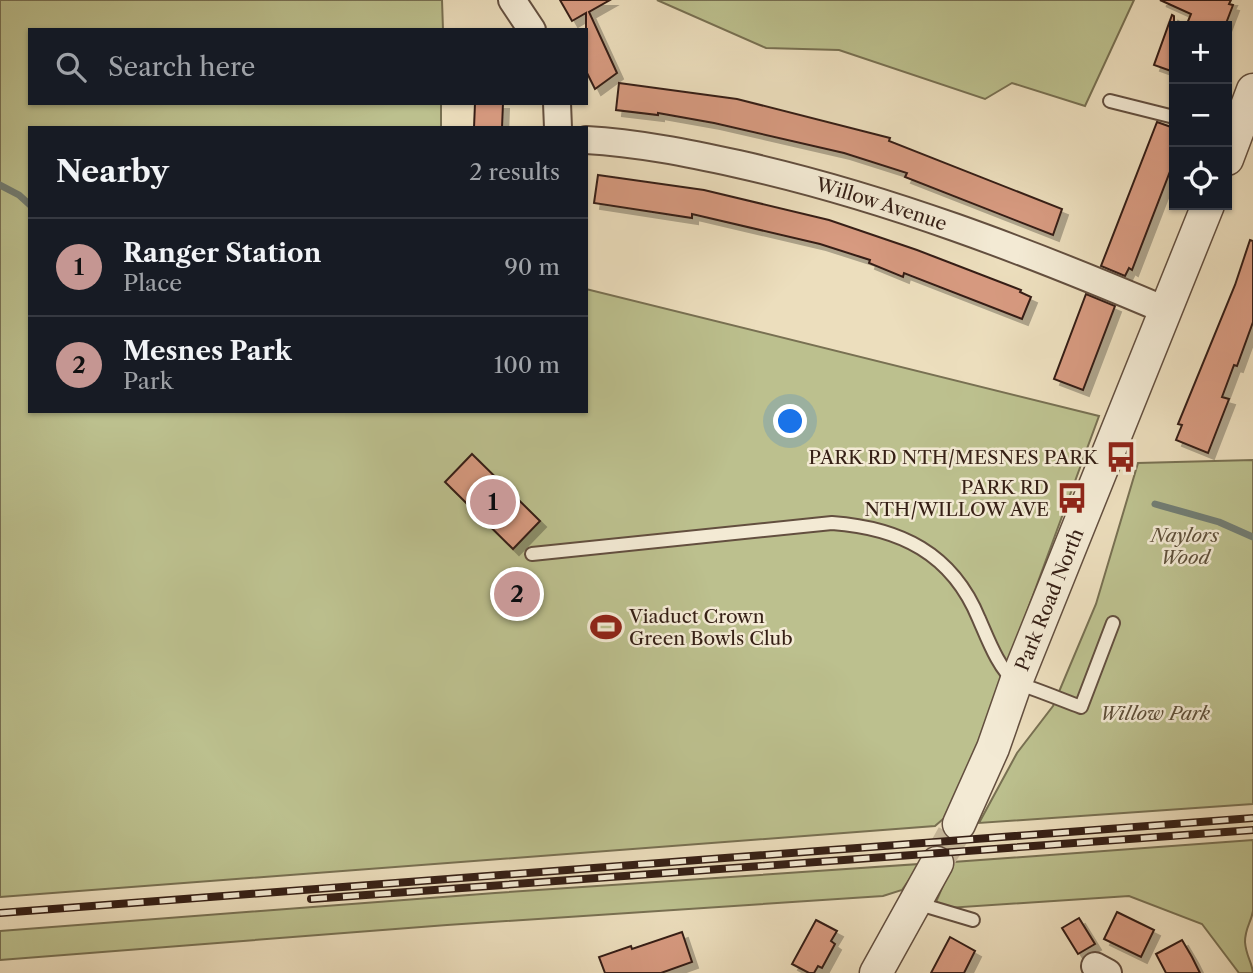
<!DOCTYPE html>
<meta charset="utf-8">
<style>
body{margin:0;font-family:"Libre Caslon Text",serif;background:#20242c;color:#f1f3f6}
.controls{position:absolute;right:21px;top:21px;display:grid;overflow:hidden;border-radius:0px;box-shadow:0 2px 5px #0004}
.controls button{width:63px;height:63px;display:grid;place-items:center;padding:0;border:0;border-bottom:2px solid #363941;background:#171b24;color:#f1f3f6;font:35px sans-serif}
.you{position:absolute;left:791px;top:422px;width:24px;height:24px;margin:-18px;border:5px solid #fff;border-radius:50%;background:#1a73e8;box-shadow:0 0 0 10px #1a73e833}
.badge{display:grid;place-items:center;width:46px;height:46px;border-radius:50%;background:#c59692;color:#111;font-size:23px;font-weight:700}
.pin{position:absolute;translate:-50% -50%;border:4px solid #fff;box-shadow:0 2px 7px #0006}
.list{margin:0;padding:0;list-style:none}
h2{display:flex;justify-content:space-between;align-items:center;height:91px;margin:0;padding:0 28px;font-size:30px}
h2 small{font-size:23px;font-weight:400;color:#9ea1a6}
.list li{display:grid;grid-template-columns:46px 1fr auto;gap:21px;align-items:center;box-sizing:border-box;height:98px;padding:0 28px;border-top:2px solid #363941}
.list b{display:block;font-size:26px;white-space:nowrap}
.list p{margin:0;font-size:23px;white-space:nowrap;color:#9ea1a6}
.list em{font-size:23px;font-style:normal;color:#9ea1a6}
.icon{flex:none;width:38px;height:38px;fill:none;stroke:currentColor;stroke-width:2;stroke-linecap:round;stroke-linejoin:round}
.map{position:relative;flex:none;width:1253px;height:973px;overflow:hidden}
.search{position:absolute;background:#171b24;box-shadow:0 2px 5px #0004;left:28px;top:28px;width:560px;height:77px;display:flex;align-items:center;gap:18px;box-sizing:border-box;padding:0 24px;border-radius:0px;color:#9ea1a6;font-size:26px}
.panel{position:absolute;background:#171b24;box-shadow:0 2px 5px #0004;left:28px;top:126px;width:560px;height:287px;border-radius:0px}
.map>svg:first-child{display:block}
</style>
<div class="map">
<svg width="1253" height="973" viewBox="0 0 1253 973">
<defs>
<filter id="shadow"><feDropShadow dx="6" dy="6" stdDeviation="0" flood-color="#0004"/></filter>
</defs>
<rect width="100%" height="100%" fill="#ecdebd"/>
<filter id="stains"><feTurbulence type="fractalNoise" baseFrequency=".00286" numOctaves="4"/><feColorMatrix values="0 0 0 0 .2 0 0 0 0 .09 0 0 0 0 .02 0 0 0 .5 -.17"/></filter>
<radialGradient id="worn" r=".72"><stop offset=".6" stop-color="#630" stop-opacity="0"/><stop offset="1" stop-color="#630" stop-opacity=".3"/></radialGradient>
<!-- green -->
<g fill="#bcc08e" stroke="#787052" stroke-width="2">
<polygon points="0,0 442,0 443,30 30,30 30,103 441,103 441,128 30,128 30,411 586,411 586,289 1099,416 968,772 957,807 935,826 0,897"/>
<polygon points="657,0 1134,0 1085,106 1012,83 985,99 839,50 766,48"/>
<polygon points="1253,460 1253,804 979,823 1017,753 1053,706 1096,604 1138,463"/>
<path d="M1253 840C1253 862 1253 891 1253 911 1251 923 1245 928 1245 942 1246 956 1252 962 1253 973H1239L1202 924 1129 896 933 909 953 862Z"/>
<polygon points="920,864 902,890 883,896 447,925 0,960 0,931 495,893"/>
</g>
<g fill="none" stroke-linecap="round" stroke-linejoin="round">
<!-- stream -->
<g stroke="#717d74" stroke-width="7">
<polyline points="0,185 19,195 30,205"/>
<polyline points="1155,504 1219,522 1253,537"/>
</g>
</g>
<!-- building -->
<g fill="#d79a80" stroke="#351f15" stroke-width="2" filter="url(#shadow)">
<polygon points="560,0 610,0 589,12 617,73 595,89 586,71 586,13 572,21"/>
<polygon points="1160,0 1231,0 1229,4 1233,5 1225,26 1186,26 1191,14"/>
<polygon points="1172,15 1174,16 1174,72 1154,65"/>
<polygon points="619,83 737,99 890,138 889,141 1062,209 1053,235 905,177 907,173 844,153 714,123 658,113 658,115 616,110"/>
<polygon points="475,103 503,103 502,128 474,128"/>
<polygon points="1157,122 1174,128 1174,161 1132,270 1129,268 1125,276 1101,266"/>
<polygon points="598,175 704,190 829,220 917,250 1021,290 1020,292 1031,297 1022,319 904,273 903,277 869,263 870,260 820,244 692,214 692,218 594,203"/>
<polygon points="1250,240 1253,241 1253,322 1237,366 1234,365 1222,397 1229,399 1208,453 1176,440 1182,425 1178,424 1235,285"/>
<polygon points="1086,294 1115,306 1083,390 1054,379"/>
<polygon points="472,454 540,521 513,549 445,482"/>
<polygon points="1117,912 1154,930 1141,957 1104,939"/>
<polygon points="1079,918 1095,944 1078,954 1062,928"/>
<polygon points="816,920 837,931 831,941 835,944 822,968 818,966 814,973 809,973 792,964"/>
<polygon points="682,932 692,962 661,973 605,973 599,957 631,946 632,949"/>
<polygon points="950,937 975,951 964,973 931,973"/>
<polygon points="1182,940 1192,957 1200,973 1166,973 1156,954"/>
</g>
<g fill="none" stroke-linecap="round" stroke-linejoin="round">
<!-- tertiary-tunnel -->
<polyline stroke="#c7b89b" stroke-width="32" stroke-dasharray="32 16" stroke-linecap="butt" points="937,863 959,824"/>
<defs>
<g id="service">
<polyline points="1110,101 1174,117"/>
<path d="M532 554 832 523C900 528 952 553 979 619 987 637 999 670 1016 682 1020 685 1027 686 1031 688 1048 694 1065 701 1081 707L1113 623"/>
<polyline points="916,903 973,920"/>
</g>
<g id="minor">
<polyline points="512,0 532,30"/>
<polyline points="557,103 558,128"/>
<path id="s1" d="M586 140C638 143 688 153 738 164 886 197 1026 251 1165 310"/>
<polyline points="1095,966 1108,973"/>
</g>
<g id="tertiary">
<polyline points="1227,159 1253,90"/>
<path id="s2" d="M959 824 993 748 1016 682 1208 205"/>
<polyline points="876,973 937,863"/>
</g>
</defs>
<!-- service casing -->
<use href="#service" stroke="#634f3f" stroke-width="16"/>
<!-- minor casing -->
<use href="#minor" stroke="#634f3f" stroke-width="30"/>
<!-- tertiary casing -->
<use href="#tertiary" stroke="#634f3f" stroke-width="35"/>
<!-- service -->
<use href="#service" stroke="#f3ead4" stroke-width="12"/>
<!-- minor -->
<use href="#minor" stroke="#f3ead4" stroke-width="26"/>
<!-- tertiary -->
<use href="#tertiary" stroke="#f3ead4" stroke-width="32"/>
<defs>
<g id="rail">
<polyline points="311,899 1253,830"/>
<polyline points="0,913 1253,818"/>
</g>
</defs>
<!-- rail casing -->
<use href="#rail" stroke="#351f15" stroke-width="8"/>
<!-- rail -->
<use href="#rail" stroke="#f3ead4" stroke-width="5" stroke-dasharray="16" stroke-linecap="butt"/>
</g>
<!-- icons -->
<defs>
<symbol id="bus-bare" viewBox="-9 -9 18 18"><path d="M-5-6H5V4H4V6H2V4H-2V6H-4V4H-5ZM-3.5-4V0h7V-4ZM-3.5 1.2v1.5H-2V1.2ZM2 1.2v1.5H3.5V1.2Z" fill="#8f2418" stroke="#f3ead4" stroke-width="2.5" paint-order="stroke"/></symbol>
<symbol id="stadium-bare" viewBox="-9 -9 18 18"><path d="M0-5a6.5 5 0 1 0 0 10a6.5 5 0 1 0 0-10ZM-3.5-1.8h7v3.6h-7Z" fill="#8f2418" stroke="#f3ead4" stroke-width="2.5" paint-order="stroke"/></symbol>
</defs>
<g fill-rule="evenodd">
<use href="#bus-bare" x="1099" y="435" width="44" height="44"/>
<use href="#bus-bare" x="1050" y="476" width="44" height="44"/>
<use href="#stadium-bare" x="584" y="605" width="44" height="44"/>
</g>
<g text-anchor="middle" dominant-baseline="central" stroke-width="5" stroke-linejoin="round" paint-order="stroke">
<!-- street labels -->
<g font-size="19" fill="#351f15" stroke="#f3ead4">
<text stroke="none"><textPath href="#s1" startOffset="303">Willow Avenue</textPath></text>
<text stroke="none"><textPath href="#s2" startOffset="242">Park Road North</textPath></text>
</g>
<!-- poi labels -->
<g font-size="19" fill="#351f15" stroke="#f3ead4" text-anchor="end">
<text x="1098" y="457">PARK RD NTH/MESNES PARK</text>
<text x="1049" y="487">PARK RD<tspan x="1049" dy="22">NTH/WILLOW AVE</tspan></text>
<text x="629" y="616" text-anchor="start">Viaduct Crown<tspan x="629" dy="22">Green Bowls Club</tspan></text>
</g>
<!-- park labels -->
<g font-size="19" font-style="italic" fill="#5e4f39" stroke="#f3ead4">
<text x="1185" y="535">Naylors<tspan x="1185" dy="22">Wood</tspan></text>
<text x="1155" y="713">Willow Park</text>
</g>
</g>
<rect width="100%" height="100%" filter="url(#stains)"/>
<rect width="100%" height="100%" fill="url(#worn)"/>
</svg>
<div class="controls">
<button>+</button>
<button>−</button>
<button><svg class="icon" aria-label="locate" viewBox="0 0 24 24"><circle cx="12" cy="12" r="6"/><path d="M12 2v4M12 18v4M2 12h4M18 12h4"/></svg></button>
</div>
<div class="you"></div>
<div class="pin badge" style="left:493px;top:502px">1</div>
<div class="pin badge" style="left:517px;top:594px">2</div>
<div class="search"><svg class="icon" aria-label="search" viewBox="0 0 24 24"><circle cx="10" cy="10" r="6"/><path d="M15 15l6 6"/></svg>Search here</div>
<section class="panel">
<h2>Nearby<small>2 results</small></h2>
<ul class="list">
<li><span class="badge">1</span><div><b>Ranger Station</b><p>Place</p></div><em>90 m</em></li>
<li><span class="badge">2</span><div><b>Mesnes Park</b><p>Park</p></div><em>100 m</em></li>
</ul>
</section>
</div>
